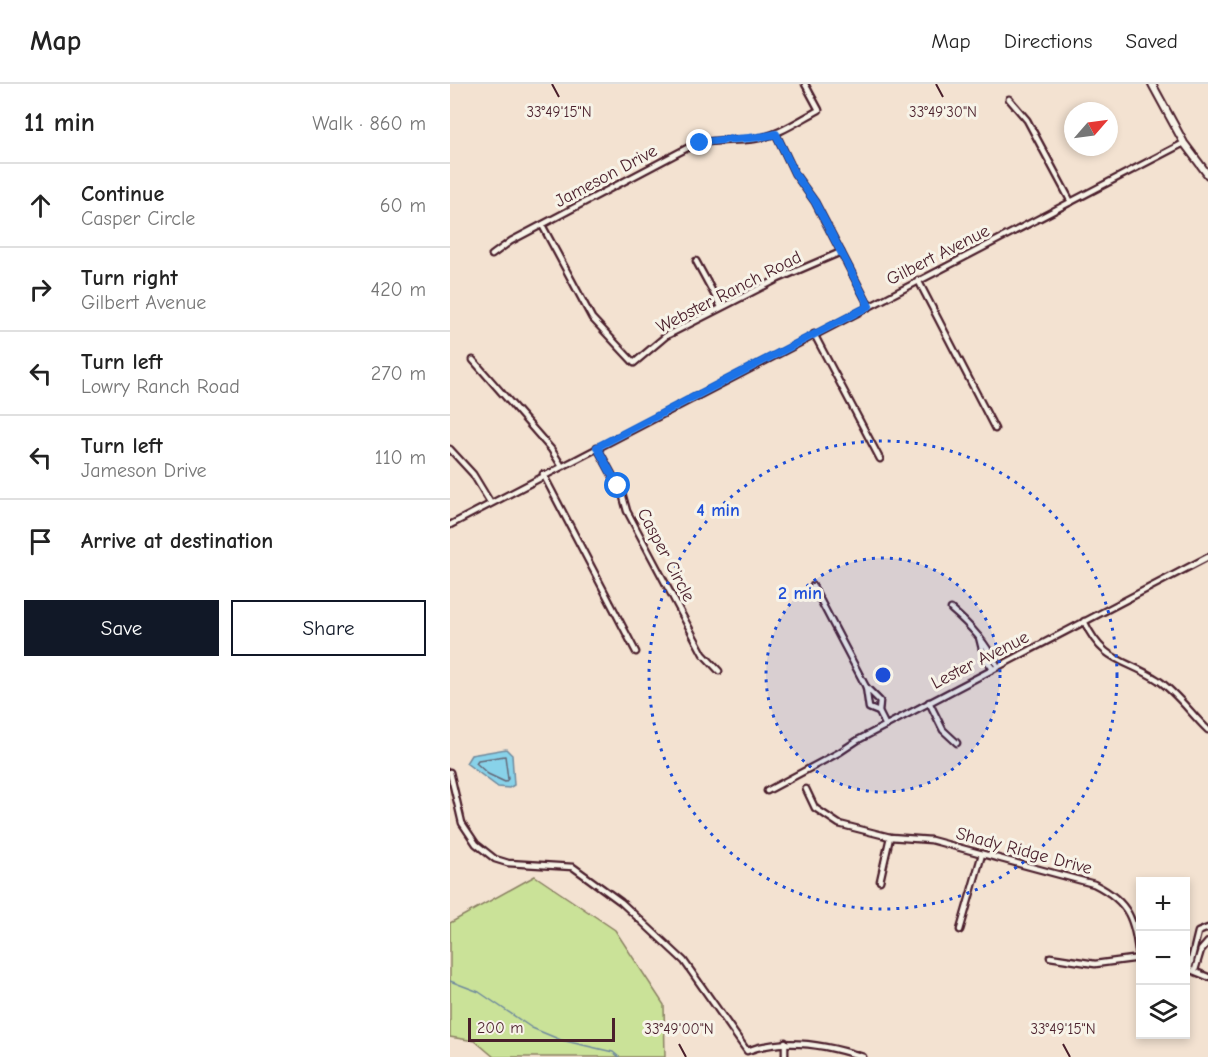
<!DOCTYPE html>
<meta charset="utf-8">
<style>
body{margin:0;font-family:"Comic Neue",sans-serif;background:#f6f6f6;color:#222}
.controls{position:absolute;right:18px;bottom:18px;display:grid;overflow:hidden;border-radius:0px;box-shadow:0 3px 9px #0003}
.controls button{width:54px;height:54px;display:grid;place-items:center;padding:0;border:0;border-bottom:2px solid #e0e0e0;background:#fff;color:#222;font:30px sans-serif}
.compass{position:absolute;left:614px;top:18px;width:54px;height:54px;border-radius:50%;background:#fff;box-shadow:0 3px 9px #0003;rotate:62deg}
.scale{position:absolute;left:18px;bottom:15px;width:147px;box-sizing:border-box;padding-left:6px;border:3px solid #4a1f2b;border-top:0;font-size:16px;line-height:21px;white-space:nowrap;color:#4a1f2b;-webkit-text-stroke:4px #f7f3e8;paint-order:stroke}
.stop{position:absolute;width:18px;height:18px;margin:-14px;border:4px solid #1a73e8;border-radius:50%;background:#fff}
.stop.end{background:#1a73e8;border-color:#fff;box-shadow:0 2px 6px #0008}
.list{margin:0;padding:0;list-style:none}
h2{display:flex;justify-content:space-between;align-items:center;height:78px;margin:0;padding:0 24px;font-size:26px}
h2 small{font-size:20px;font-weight:400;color:#767676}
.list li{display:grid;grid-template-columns:39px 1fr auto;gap:18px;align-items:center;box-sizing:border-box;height:84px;padding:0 24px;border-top:2px solid #e0e0e0}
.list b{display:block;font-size:22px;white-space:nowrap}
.list p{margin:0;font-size:20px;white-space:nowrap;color:#767676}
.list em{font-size:20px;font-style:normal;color:#767676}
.actions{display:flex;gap:12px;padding:18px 24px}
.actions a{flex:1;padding:14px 0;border:2px solid #111827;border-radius:0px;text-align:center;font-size:21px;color:#111827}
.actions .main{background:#111827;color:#fff}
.icon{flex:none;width:33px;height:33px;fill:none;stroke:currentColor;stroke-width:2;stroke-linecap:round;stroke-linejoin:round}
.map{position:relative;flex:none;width:758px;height:973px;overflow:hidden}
header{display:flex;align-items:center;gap:36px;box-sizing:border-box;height:84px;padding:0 30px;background:#fff;border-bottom:2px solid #e0e0e0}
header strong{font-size:28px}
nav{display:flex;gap:33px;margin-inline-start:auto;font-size:21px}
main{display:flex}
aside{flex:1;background:#fff}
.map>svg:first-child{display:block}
</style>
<header>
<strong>Map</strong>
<nav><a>Map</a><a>Directions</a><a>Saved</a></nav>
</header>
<main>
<aside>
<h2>11 min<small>Walk · 860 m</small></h2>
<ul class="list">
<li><svg class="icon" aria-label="ahead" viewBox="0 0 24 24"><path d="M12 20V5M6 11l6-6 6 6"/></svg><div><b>Continue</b><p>Casper Circle</p></div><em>60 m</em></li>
<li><svg class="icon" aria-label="right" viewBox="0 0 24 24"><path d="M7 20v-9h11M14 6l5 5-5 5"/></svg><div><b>Turn right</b><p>Gilbert Avenue</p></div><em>420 m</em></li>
<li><svg class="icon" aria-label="left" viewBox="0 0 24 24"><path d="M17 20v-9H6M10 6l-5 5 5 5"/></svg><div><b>Turn left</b><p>Lowry Ranch Road</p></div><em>270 m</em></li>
<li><svg class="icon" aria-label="left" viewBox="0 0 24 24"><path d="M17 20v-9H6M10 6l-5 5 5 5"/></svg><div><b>Turn left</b><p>Jameson Drive</p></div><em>110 m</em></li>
<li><svg class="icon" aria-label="arrive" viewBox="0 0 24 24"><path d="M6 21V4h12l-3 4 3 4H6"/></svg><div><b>Arrive at destination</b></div></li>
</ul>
<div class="actions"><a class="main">Save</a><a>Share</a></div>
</aside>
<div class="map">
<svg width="758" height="973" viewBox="0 0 758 973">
<rect width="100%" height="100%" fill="#f3e2d1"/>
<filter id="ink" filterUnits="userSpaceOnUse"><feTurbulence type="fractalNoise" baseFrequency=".0167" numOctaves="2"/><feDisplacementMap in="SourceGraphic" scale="12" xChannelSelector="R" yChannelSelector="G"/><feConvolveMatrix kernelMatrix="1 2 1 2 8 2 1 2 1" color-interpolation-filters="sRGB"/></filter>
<g filter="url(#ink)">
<!-- green -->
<polygon fill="#cae298" stroke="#8a8062" stroke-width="1.5" points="85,792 165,846 214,921 215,973 44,973 25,957 0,953 0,839"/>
<!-- water -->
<polygon fill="#88d2e9" stroke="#6f8a9d" stroke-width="1.5" points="56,665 62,671 64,701 59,704 48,703 16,679 21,671"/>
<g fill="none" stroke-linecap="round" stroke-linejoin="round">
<!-- shore -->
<polygon stroke="#636777" stroke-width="1.5" points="55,672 58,695 55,698 38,690 26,679 28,676"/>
<!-- stream -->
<polyline stroke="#6f8a9d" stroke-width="1.5" points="0,897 29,908 82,944 111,956 163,968 169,973"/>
<defs>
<g id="minor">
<polyline points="559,15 577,36 621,118"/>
<polyline points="326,50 345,90 365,118 419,222"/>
<polyline points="92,141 142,234 184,279 216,252 328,195 391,168"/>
<path d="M42 171 61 157 243 61C264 54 283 58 304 55 328 52 348 37 369 26L355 0"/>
<polyline points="246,177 271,223"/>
<polyline points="468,196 545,345"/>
<polyline points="364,250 430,375"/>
<polyline points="23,276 101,365 111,381"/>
<polyline points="147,363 172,409 177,427 253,570 269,587"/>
<polyline points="0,365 23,390 40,418"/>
<polyline points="93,390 186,568"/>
<polyline points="0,441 734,59"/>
<polyline points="363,502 416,603 430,617 429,628 436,642"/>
<path d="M501 525C522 543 536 559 548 583"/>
<path d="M634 537C654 580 674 574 708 596 727 609 742 631 758 646"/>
<polyline points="529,553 534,573 543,585"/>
<polyline points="416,603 419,624 429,628"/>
<polyline points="479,618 493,646 507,659"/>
<path d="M0 688 12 739 26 760 45 775 58 779 123 783 171 818 234 877 297 967C334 953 375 960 413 973"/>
<path d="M356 705 365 724 389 740 440 753 481 756 644 800C680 818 685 837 689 874"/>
<polyline points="317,707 390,668 408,656 758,473"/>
<polyline points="430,797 440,753"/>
<polyline points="510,846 532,770"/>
<polyline points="600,873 645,880 690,874"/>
<polyline points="736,884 758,893"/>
<polyline points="739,885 748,848 758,844"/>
<polyline points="745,886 751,866 758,858"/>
<polyline points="335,973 335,958"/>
</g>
<polyline id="tertiary" points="702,0 734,59 758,91"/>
</defs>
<!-- minor casing -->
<use href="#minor" stroke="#4a1f2b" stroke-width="9"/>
<!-- tertiary casing -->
<use href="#tertiary" stroke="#4a1f2b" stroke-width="10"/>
<!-- minor -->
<use href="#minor" stroke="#f7f3e8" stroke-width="4.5"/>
<!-- tertiary -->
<use href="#tertiary" stroke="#f7f3e8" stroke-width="6"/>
</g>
</g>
<g fill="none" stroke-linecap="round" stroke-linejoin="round" filter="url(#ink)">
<!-- route -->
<path stroke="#1a73e8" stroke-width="8" d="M168 402 147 363 419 222 365 118 345 90 326 50C301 56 275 54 250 59"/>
</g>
<!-- ticks -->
<path fill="none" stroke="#4a1f2b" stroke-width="2" d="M102 0 109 13M486 0 493 13M229 960 236 973M613 960 620 973"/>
<!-- distance rings -->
<circle cx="433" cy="591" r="117" fill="#1d4ed8" fill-opacity=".12"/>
<g fill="none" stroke="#1d4ed8" stroke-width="3" stroke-dasharray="3 6">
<circle cx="433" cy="591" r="117"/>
<circle cx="433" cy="591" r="234"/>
</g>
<g text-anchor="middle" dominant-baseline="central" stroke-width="6" stroke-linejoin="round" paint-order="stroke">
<!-- street labels -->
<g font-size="18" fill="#4a1f2b" stroke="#f7f3e8">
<text transform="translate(156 92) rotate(-28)">Jameson Drive</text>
<text transform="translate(488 171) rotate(-27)">Gilbert Avenue</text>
<text transform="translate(279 208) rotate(-27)">Webster Ranch Road</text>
<text transform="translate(216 471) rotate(62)">Casper Circle</text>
<text transform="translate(530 576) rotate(-27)">Lester Avenue</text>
<text transform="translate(574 767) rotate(15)">Shady Ridge Drive</text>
</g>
</g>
<g font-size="15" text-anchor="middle" fill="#4a1f2b" stroke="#f7f3e8" stroke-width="6" stroke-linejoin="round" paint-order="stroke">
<text x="109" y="33">33°49'15"N</text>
<text x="493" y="33">33°49'30"N</text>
<text x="229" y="950">33°49'00"N</text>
<text x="613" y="950">33°49'15"N</text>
</g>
<circle cx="433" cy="591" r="9" fill="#1d4ed8" stroke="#f7f3e8" stroke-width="3"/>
<g font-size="18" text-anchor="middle" font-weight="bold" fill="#1d4ed8" stroke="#f7f3e8" stroke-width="6" stroke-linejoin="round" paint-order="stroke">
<text x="268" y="432">4 min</text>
<text x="350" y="515">2 min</text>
</g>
</svg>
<div class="controls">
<button>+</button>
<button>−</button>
<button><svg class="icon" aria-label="layers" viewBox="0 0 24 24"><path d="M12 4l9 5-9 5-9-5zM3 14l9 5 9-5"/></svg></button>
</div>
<svg class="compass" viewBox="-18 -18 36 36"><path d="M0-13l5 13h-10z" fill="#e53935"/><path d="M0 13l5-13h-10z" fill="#767676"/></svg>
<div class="scale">200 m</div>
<div class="stop" style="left:168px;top:402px"></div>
<div class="stop end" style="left:250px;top:59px"></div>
</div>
</main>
